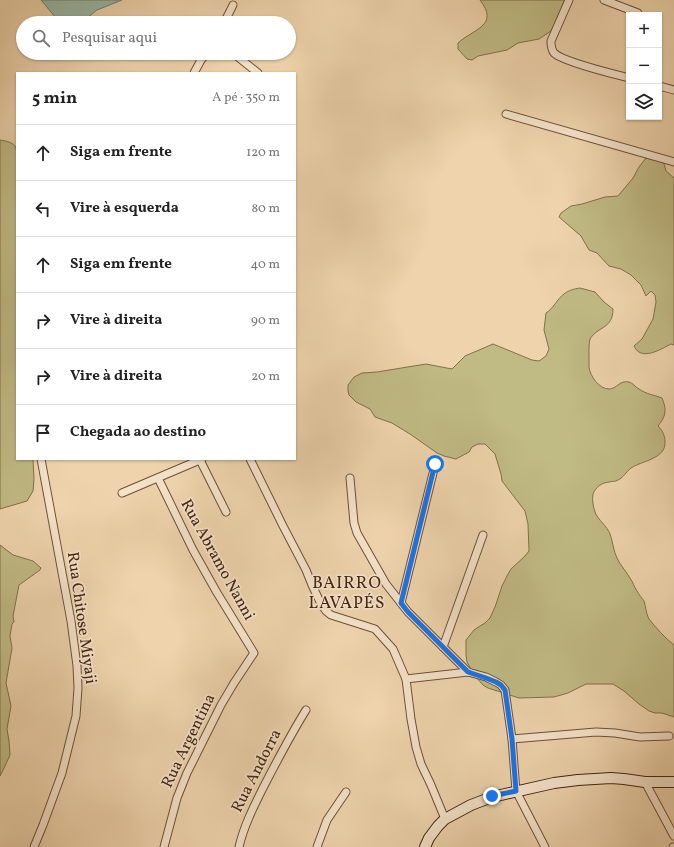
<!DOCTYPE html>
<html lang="pt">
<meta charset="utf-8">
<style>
body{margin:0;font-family:Vollkorn,serif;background:#f6f6f6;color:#222}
.controls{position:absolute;right:12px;top:12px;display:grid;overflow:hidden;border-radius:0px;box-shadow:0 1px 3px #0004}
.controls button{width:36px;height:36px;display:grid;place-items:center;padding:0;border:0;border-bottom:1px solid #e0e0e0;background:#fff;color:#222;font:20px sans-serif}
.stop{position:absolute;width:12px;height:12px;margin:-9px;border:3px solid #1a73e8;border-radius:50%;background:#fff}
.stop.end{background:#1a73e8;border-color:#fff;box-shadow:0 1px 4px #0008}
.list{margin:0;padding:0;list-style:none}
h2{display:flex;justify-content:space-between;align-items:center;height:52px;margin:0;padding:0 16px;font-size:17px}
h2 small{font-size:13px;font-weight:400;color:#767676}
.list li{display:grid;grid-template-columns:26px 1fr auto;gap:12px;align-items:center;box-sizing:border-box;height:56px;padding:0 16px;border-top:1px solid #e0e0e0}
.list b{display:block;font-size:15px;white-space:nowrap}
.list em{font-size:13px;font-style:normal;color:#767676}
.icon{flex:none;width:22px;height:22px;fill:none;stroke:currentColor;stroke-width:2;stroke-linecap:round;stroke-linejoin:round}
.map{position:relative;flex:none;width:674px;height:847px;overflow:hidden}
.search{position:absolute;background:#fff;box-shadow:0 1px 3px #0004;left:16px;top:16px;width:280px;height:44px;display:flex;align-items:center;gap:10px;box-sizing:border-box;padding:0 14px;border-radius:22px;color:#767676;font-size:15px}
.panel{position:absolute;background:#fff;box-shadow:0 1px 3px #0004;left:16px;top:72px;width:280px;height:388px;border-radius:0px}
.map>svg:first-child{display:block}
</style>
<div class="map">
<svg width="674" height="847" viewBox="0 0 674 847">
<rect width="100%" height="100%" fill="#eed3ac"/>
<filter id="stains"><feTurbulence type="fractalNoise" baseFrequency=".005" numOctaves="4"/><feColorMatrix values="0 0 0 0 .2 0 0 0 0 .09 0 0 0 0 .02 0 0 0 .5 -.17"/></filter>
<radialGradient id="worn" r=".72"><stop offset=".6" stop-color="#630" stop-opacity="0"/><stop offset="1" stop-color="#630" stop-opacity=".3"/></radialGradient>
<!-- green -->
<g fill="#c0ba84" stroke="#82704b">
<path d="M480 0H566L558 22 551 31 539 39 518 43 507 50 478 56 472 60 467 59 458 49V43C473 29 500 26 480 0Z"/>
<path d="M0 140C5 141 14 142 16 148 17 151 16 155 17 158V459H33L34 479 33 491 27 501 0 509Z"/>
<path d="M662 157 666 171 674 178V345L671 344C661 349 641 362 634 346L642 339 653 319 656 302 655 295 651 291 646 296 641 285 631 275 621 269 609 266 597 253 589 250 581 236 559 217 561 213 571 206 582 204 605 197 618 196 633 178 639 167 646 158Z"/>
<path d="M580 288 595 292 604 302 613 309C613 329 598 326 590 339 589 343 589 348 589 352 589 357 589 362 589 367 590 376 599 389 609 389 617 389 619 380 629 382 633 383 635 387 639 389 646 394 654 395 662 398 667 410 666 416 658 426 663 431 665 436 665 442 666 459 641 461 631 468 626 472 623 478 618 480 615 482 612 481 609 482 601 483 596 487 593 494 592 500 593 506 595 512 598 520 607 526 610 534 613 542 613 550 617 558 620 565 626 571 630 578 633 582 634 587 637 591 639 595 642 598 644 601 646 607 646 614 649 619 656 628 665 638 674 645V717L662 713H655L649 711 639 704 624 691 613 684H586L568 693 554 697 519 698 488 688 483 685 474 675 467 662 466 655V640L474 630 480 626 485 623 490 618 495 607 502 586 508 574 511 569 525 556 529 551 528 524 525 511 502 481 501 474 495 454 485 444H478L472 447 469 452 456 459 444 456 437 453 410 434 392 423 375 417 370 409 356 402 349 395 348 391V385L354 377 362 373 377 372 426 364 452 369 465 356 493 344 532 360 539 361 546 356 549 349 544 330 546 313C554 308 557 299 564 294 569 290 574 289 580 288Z"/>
<polygon points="0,545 13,555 33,561 41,568 40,570 19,585 13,616 14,622 12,624 10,636 12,648 6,683 11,706 7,729 9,741 10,755 5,766 0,776"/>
</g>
<!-- water -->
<polygon fill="#99b8a8" stroke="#777d6c" points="41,0 122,0 97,10 83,21 82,23 60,23"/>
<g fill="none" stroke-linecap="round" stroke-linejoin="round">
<defs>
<g id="street">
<path d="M569 0 551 41C551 45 551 49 554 53 563 62 614 74 629 78"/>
<polyline points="604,0 638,13"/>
<polyline points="224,23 233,5"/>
<polyline points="233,53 258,73"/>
<polyline points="194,73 201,60 207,53"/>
<polyline points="659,86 674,90"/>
<polyline points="506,114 674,162"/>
<polyline points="250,459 283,526 306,570 312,585 321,604 326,611 331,615 375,629 393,649 406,679 411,719 416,747 421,764 431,785 445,819"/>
<polyline points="200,460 226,512"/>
<polyline points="158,478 193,550 216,591 254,653 234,683 221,705 187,773 177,798 164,847"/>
<polyline points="350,478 354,523 357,533 386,584 408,612 468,672"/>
<polyline points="122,493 202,459"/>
<polyline points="401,603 435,465"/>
<polyline points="443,647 483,535"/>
<polyline points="406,679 468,672 486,677 496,682 501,685 505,690 512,739 516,791 545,847"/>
<polyline points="512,739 596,732 615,733 640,737 669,736"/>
<polyline points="645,782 674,836"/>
<polyline points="34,847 43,825 62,773 76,716 78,688 77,666 71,621 41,459"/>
<path d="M239 847C244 825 255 804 265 784 278 759 291 734 306 710"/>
<polyline points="317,847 327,820 346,792"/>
<polyline points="673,847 674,847"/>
</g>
<polyline id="secondary" points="425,847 429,838 438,826 445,819 471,805 492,797 554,783 578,780 611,778 624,779 645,782 674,782"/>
</defs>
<!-- street casing -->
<use href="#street" stroke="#6e5038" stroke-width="9"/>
<!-- secondary casing -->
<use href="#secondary" stroke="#432512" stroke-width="12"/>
<!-- street -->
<use href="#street" stroke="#f4e2c9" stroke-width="7"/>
<!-- secondary -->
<use href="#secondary" stroke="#f4e2c9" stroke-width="10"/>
</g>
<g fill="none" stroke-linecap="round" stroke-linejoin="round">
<!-- route -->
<polyline stroke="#1a73e8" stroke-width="5" points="435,464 401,603 408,612 468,672 486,678 496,682 501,685 505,690 512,739 516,791 492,796"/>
</g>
<g text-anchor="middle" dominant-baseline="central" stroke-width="3.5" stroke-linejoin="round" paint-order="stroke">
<!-- street labels -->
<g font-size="16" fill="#432512" stroke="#f4e2c9">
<text transform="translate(217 560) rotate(61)">Rua Abramo Nanni</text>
<text transform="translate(81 618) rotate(82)">Rua Chitose Miyaji</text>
<text transform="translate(189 741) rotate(-64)">Rua Argentina</text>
<text transform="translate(257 771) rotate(-63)">Rua Andorra</text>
</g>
<!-- neighbourhood labels -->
<g font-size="17" letter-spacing="1" fill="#432512" stroke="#f4e2c9">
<text x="347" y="583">BAIRRO<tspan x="347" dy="20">LAVAPÉS</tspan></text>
</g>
</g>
<rect width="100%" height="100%" filter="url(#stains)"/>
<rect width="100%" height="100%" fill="url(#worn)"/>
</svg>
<div class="controls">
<button>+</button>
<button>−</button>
<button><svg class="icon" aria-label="layers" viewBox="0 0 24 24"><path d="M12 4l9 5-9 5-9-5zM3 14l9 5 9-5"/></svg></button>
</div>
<div class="stop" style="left:435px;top:464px"></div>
<div class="stop end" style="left:492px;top:796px"></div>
<div class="search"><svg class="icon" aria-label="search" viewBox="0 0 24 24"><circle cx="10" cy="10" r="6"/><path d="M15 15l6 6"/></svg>Pesquisar aqui</div>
<section class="panel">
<h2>5 min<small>A pé · 350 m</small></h2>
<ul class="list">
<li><svg class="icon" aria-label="ahead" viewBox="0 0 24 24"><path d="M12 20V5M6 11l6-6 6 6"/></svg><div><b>Siga em frente</b></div><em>120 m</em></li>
<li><svg class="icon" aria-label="left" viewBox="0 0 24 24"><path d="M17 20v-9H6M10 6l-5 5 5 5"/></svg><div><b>Vire à esquerda</b></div><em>80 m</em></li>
<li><svg class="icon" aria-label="ahead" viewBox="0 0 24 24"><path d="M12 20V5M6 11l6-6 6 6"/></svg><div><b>Siga em frente</b></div><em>40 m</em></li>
<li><svg class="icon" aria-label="right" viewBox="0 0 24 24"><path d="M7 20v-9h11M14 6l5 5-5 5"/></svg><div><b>Vire à direita</b></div><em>90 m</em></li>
<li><svg class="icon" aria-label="right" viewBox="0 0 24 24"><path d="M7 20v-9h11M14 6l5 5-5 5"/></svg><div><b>Vire à direita</b></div><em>20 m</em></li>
<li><svg class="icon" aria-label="arrive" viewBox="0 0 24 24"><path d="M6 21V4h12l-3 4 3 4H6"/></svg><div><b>Chegada ao destino</b></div></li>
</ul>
</section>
</div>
